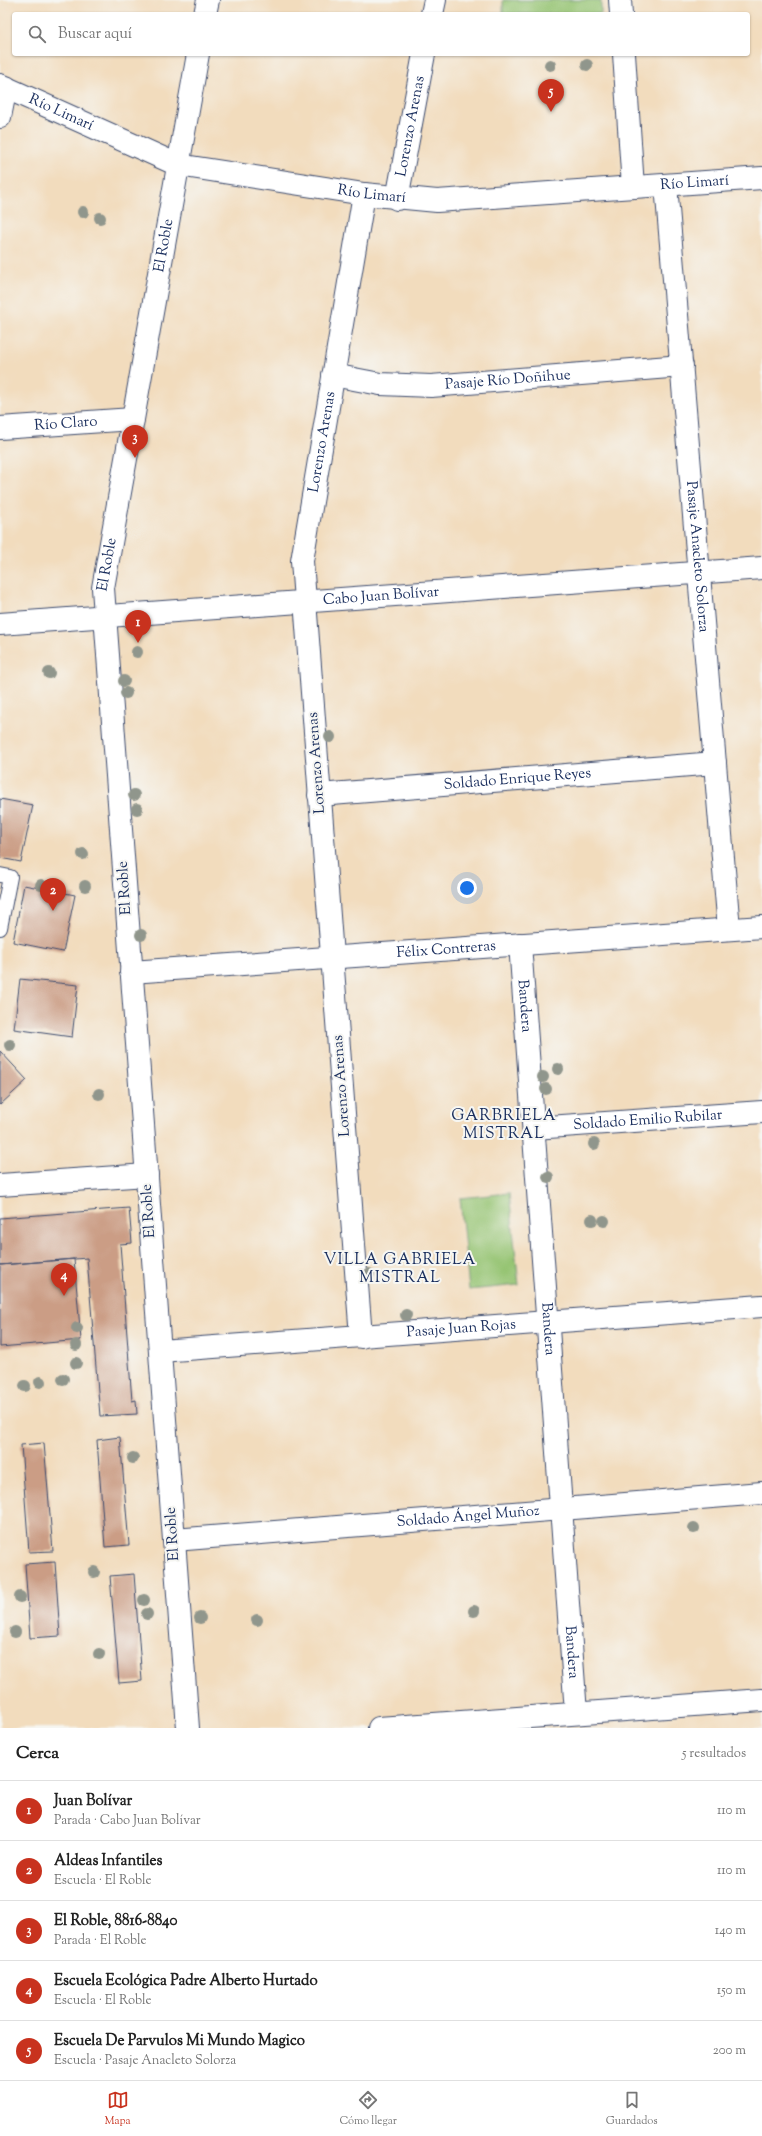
<!DOCTYPE html>
<html lang="es">
<meta charset="utf-8">
<style>
body{margin:0;font-family:"Sorts Mill Goudy",serif;background:#f6f6f6;color:#222}
.you{position:absolute;left:467px;top:888px;width:14px;height:14px;margin:-10px;border:3px solid #fff;border-radius:50%;background:#1a73e8;box-shadow:0 0 0 6px #1a73e833}
.badge{display:grid;place-items:center;width:26px;height:26px;border-radius:50%;background:#c8321e;color:#fff;font-size:13px;font-weight:700}
.pin{position:absolute;translate:-50% -33px;filter:drop-shadow(0 1px 2px #0008)}
.pin::after{content:'';position:absolute;top:21px;width:14px;height:12px;background:inherit;clip-path:polygon(0 0,100% 0,50% 100%)}
.list{margin:0;padding:0;list-style:none}
h2{display:flex;justify-content:space-between;align-items:center;height:52px;margin:0;padding:0 16px;font-size:17px}
h2 small{font-size:13px;font-weight:400;color:#767676}
.list li{display:grid;grid-template-columns:26px 1fr auto;gap:12px;align-items:center;box-sizing:border-box;height:60px;padding:0 16px;border-top:1px solid #e0e0e0}
.list b{display:block;font-size:15px;white-space:nowrap}
.list p{margin:0;font-size:13px;white-space:nowrap;color:#767676}
.list em{font-size:13px;font-style:normal;color:#767676}
.icon{flex:none;width:22px;height:22px;fill:none;stroke:currentColor;stroke-width:2;stroke-linecap:round;stroke-linejoin:round}
.map{position:relative;flex:none;width:762px;height:1728px;overflow:hidden}
.search{position:absolute;background:#fff;box-shadow:0 1px 3px #0004;left:12px;right:12px;top:12px;height:44px;display:flex;align-items:center;gap:10px;box-sizing:border-box;padding:0 14px;border-radius:4px;color:#767676;font-size:15px}
.sheet{height:352px;background:#fff}
nav{display:flex;justify-content:space-around;align-items:center;box-sizing:border-box;height:56px;border-top:1px solid #e0e0e0;background:#fff;font-size:11px;color:#767676}
nav a{display:grid;justify-items:center;gap:2px}
nav .on{color:#c8321e}
.map>svg:first-child{display:block}
</style>
<div class="map">
<svg width="762" height="1728" viewBox="0 0 762 1728">
<rect width="100%" height="100%" fill="#f6f6f2"/>
<filter id="ink" filterUnits="userSpaceOnUse"><feTurbulence type="fractalNoise" baseFrequency=".025" numOctaves="2"/><feDisplacementMap in="SourceGraphic" scale="8" xChannelSelector="R" yChannelSelector="G"/><feConvolveMatrix kernelMatrix="1 2 1 2 8 2 1 2 1" color-interpolation-filters="sRGB"/></filter>
<filter id="wash" filterUnits="userSpaceOnUse"><feTurbulence type="fractalNoise" baseFrequency=".012" numOctaves="4" result="noise"/><feDisplacementMap in="SourceGraphic" scale="16" xChannelSelector="R" yChannelSelector="G"/><feGaussianBlur stdDeviation="0.9" result="paint"/><feColorMatrix in="noise" values="0 0 0 0 0 0 0 0 0 0 0 0 0 0 0 0 0 1.4 0 .05"/><feComposite in="paint" operator="in"/></filter>
<g filter="url(#wash)">
<rect width="100%" height="100%" fill="#f2dcbd"/>
<!-- green -->
<g fill="#96c473" stroke="#587a68">
<rect x="503" y="0" width="98" height="14"/>
<polygon points="509,1193 519,1285 469,1290 460,1198"/>
</g>
<g id="blocks">
<!-- building -->
<g fill="#cb9d85">
<polygon points="0,799 33,805 21,862 0,858"/>
<polygon points="24,885 75,895 63,952 13,942"/>
<polygon points="20,979 78,985 72,1037 14,1029"/>
<polygon points="0,1051 27,1080 0,1105"/>
<polygon points="129,1208 132,1243 120,1244 132,1401 136,1400 137,1414 100,1416 87,1258 0,1265 0,1218"/>
<polygon points="74,1259 81,1340 0,1347 0,1265"/>
<polygon points="120,1437 129,1545 105,1547 97,1440"/>
<polygon points="44,1443 53,1551 29,1552 21,1445"/>
<polygon points="55,1562 60,1636 30,1638 25,1564"/>
<polygon points="134,1574 142,1681 119,1683 110,1576"/>
</g>
</g>
</g>
<g filter="url(#ink)">
<use href="#blocks" fill-opacity="0" stroke="#3b496c" stroke-width="1"/>
<g fill="none" stroke-linecap="round" stroke-linejoin="round">
<defs>
<polyline id="service" points="0,875 10,877 0,928"/>
<g id="minor">
<polyline points="620,0 621,14"/>
<polyline points="205,14 208,0"/>
<polyline points="432,14 435,0"/>
<polyline points="624,54 633,187"/>
<path id="s1" d="M0 85 178 165 364 194 437 201 762 178"/>
<polyline points="0,117 6,87"/>
<path id="s2" d="M666 185 729 929"/>
<path id="s3" d="M397 199 424 54"/>
<path id="s4" d="M333 375 380 384 431 386 682 366"/>
<path id="s5" d="M0 428 133 419"/>
<path id="s6" d="M319 795 715 763"/>
<path id="s7" d="M520 944 576 1713"/>
<path id="s8" d="M131 972 762 927"/>
<path id="s9" d="M534 1128 762 1112"/>
<polyline points="0,1185 147,1175"/>
<path id="s10" d="M361 1337 302 561 364 194"/>
<path id="s11" d="M160 1351 762 1306"/>
<path id="s12" d="M174 1540 762 1493"/>
<path id="s13" d="M188 1728 103 588 198 54"/>
</g>
<g id="tertiary">
<path id="s14" d="M0 624 762 568"/>
<polyline points="379,1728 762,1700"/>
</g>
</defs>
<!-- service casing -->
<use href="#service" stroke="#3b496c" stroke-width="16"/>
<!-- minor casing -->
<use href="#minor" stroke="#3b496c" stroke-width="24"/>
<!-- tertiary casing -->
<use href="#tertiary" stroke="#3b496c" stroke-width="24"/>
<!-- service -->
<use href="#service" stroke="#fff" stroke-width="14"/>
<!-- minor -->
<use href="#minor" stroke="#fff" stroke-width="22"/>
<!-- tertiary -->
<use href="#tertiary" stroke="#fff" stroke-width="22"/>
</g>
<!-- trees -->
<g fill="#90968c">
<circle cx="550" cy="65" r="6"/>
<circle cx="587" cy="65" r="6"/>
<circle cx="83" cy="212" r="6"/>
<circle cx="100" cy="218" r="6"/>
<circle cx="137" cy="652" r="6"/>
<circle cx="49" cy="673" r="6"/>
<circle cx="124" cy="681" r="6"/>
<circle cx="126" cy="693" r="6"/>
<circle cx="330" cy="737" r="6"/>
<circle cx="134" cy="795" r="6"/>
<circle cx="137" cy="809" r="6"/>
<circle cx="83" cy="854" r="6"/>
<circle cx="41" cy="885" r="6"/>
<circle cx="85" cy="886" r="6"/>
<circle cx="141" cy="935" r="6"/>
<circle cx="10" cy="1045" r="6"/>
<circle cx="558" cy="1069" r="6"/>
<circle cx="543" cy="1077" r="6"/>
<circle cx="546" cy="1089" r="6"/>
<circle cx="99" cy="1094" r="6"/>
<circle cx="594" cy="1144" r="6"/>
<circle cx="548" cy="1177" r="6"/>
<circle cx="592" cy="1220" r="6"/>
<circle cx="604" cy="1221" r="6"/>
<circle cx="369" cy="1274" r="6"/>
<circle cx="406" cy="1315" r="6"/>
<circle cx="77" cy="1328" r="6"/>
<circle cx="76" cy="1345" r="6"/>
<circle cx="76" cy="1363" r="6"/>
<circle cx="63" cy="1379" r="6"/>
<circle cx="40" cy="1382" r="6"/>
<circle cx="25" cy="1386" r="6"/>
<circle cx="133" cy="1458" r="6"/>
<circle cx="694" cy="1528" r="6"/>
<circle cx="94" cy="1572" r="6"/>
<circle cx="20" cy="1597" r="6"/>
<circle cx="144" cy="1600" r="6"/>
<circle cx="474" cy="1611" r="6"/>
<circle cx="147" cy="1614" r="6"/>
<circle cx="200" cy="1618" r="6"/>
<circle cx="257" cy="1620" r="6"/>
<circle cx="15" cy="1632" r="6"/>
<circle cx="99" cy="1654" r="6"/>
</g>
</g>
<g text-anchor="middle" dominant-baseline="central" stroke-width="4" stroke-linejoin="round" paint-order="stroke">
<!-- street labels -->
<g font-size="15" fill="#1b2f5e" stroke="#f6f6f2">
<text stroke="none"><textPath href="#s1" startOffset="67">Río Limarí</textPath></text>
<text stroke="none"><textPath href="#s3" startOffset="74">Lorenzo Arenas</textPath></text>
<text stroke="none"><textPath href="#s1" startOffset="715">Río Limarí</textPath></text>
<text stroke="none"><textPath href="#s1" startOffset="391">Río Limarí</textPath></text>
<text stroke="none"><textPath href="#s13" startOffset="1491">El Roble</textPath></text>
<text stroke="none"><textPath href="#s4" startOffset="176">Pasaje Río Doñihue</textPath></text>
<text stroke="none"><textPath href="#s5" startOffset="66">Río Claro</textPath></text>
<text stroke="none"><textPath href="#s10" startOffset="899">Lorenzo Arenas</textPath></text>
<text stroke="none"><textPath href="#s2" startOffset="373">Pasaje Anacleto Solorza</textPath></text>
<text stroke="none"><textPath href="#s13" startOffset="1167">El Roble</textPath></text>
<text stroke="none"><textPath href="#s14" startOffset="382">Cabo Juan Bolívar</textPath></text>
<text transform="translate(317 763) rotate(-94)">Lorenzo Arenas</text>
<text stroke="none"><textPath href="#s6" startOffset="199">Soldado Enrique Reyes</textPath></text>
<text transform="translate(125 888) rotate(-94)">El Roble</text>
<text stroke="none"><textPath href="#s8" startOffset="316">Félix Contreras</textPath></text>
<text stroke="none"><textPath href="#s7" startOffset="62">Bandera</textPath></text>
<text transform="translate(342 1086) rotate(-94)">Lorenzo Arenas</text>
<text stroke="none"><textPath href="#s9" startOffset="114">Soldado Emilio Rubilar</textPath></text>
<text transform="translate(149 1211) rotate(-94)">El Roble</text>
<text stroke="none"><textPath href="#s11" startOffset="302">Pasaje Juan Rojas</textPath></text>
<text stroke="none"><textPath href="#s7" startOffset="386">Bandera</textPath></text>
<text stroke="none"><textPath href="#s12" startOffset="295">Soldado Ángel Muñoz</textPath></text>
<text transform="translate(173 1534) rotate(-94)">El Roble</text>
<text stroke="none"><textPath href="#s7" startOffset="710">Bandera</textPath></text>
</g>
<!-- neighbourhood labels -->
<g font-size="16" letter-spacing="1" fill="#1b2f5e" stroke="#f6f6f2">
<text x="504" y="1116">GARBRIELA<tspan x="504" dy="18">MISTRAL</tspan></text>
<text x="400" y="1260">VILLA GABRIELA<tspan x="400" dy="18">MISTRAL</tspan></text>
</g>
</g>
</svg>
<div class="you"></div>
<div class="pin badge" style="left:138px;top:643px">1</div>
<div class="pin badge" style="left:53px;top:911px">2</div>
<div class="pin badge" style="left:135px;top:458px">3</div>
<div class="pin badge" style="left:64px;top:1296px">4</div>
<div class="pin badge" style="left:551px;top:112px">5</div>
<div class="search"><svg class="icon" aria-label="search" viewBox="0 0 24 24"><circle cx="10" cy="10" r="6"/><path d="M15 15l6 6"/></svg>Buscar aquí</div>
</div>
<section class="sheet">
<h2>Cerca<small>5 resultados</small></h2>
<ul class="list">
<li><span class="badge">1</span><div><b>Juan Bolívar</b><p>Parada · Cabo Juan Bolívar</p></div><em>110 m</em></li>
<li><span class="badge">2</span><div><b>Aldeas Infantiles</b><p>Escuela · El Roble</p></div><em>110 m</em></li>
<li><span class="badge">3</span><div><b>El Roble, 8816-8840</b><p>Parada · El Roble</p></div><em>140 m</em></li>
<li><span class="badge">4</span><div><b>Escuela Ecológica Padre Alberto Hurtado</b><p>Escuela · El Roble</p></div><em>150 m</em></li>
<li><span class="badge">5</span><div><b>Escuela De Parvulos Mi Mundo Magico</b><p>Escuela · Pasaje Anacleto Solorza</p></div><em>200 m</em></li>
</ul>
</section>
<nav>
<a class="on"><svg class="icon" aria-label="map" viewBox="0 0 24 24"><path d="M3 6l6-2 6 2 6-2v14l-6 2-6-2-6 2zM9 4v14M15 6v14"/></svg>Mapa</a>
<a><svg class="icon" aria-label="directions" viewBox="0 0 24 24"><path d="M12 3l9 9-9 9-9-9zM9 14v-3h6M13 9l2 2-2 2"/></svg>Cómo llegar</a>
<a><svg class="icon" aria-label="saved" viewBox="0 0 24 24"><path d="M7 4h10v16l-5-4-5 4z"/></svg>Guardados</a>
</nav>
